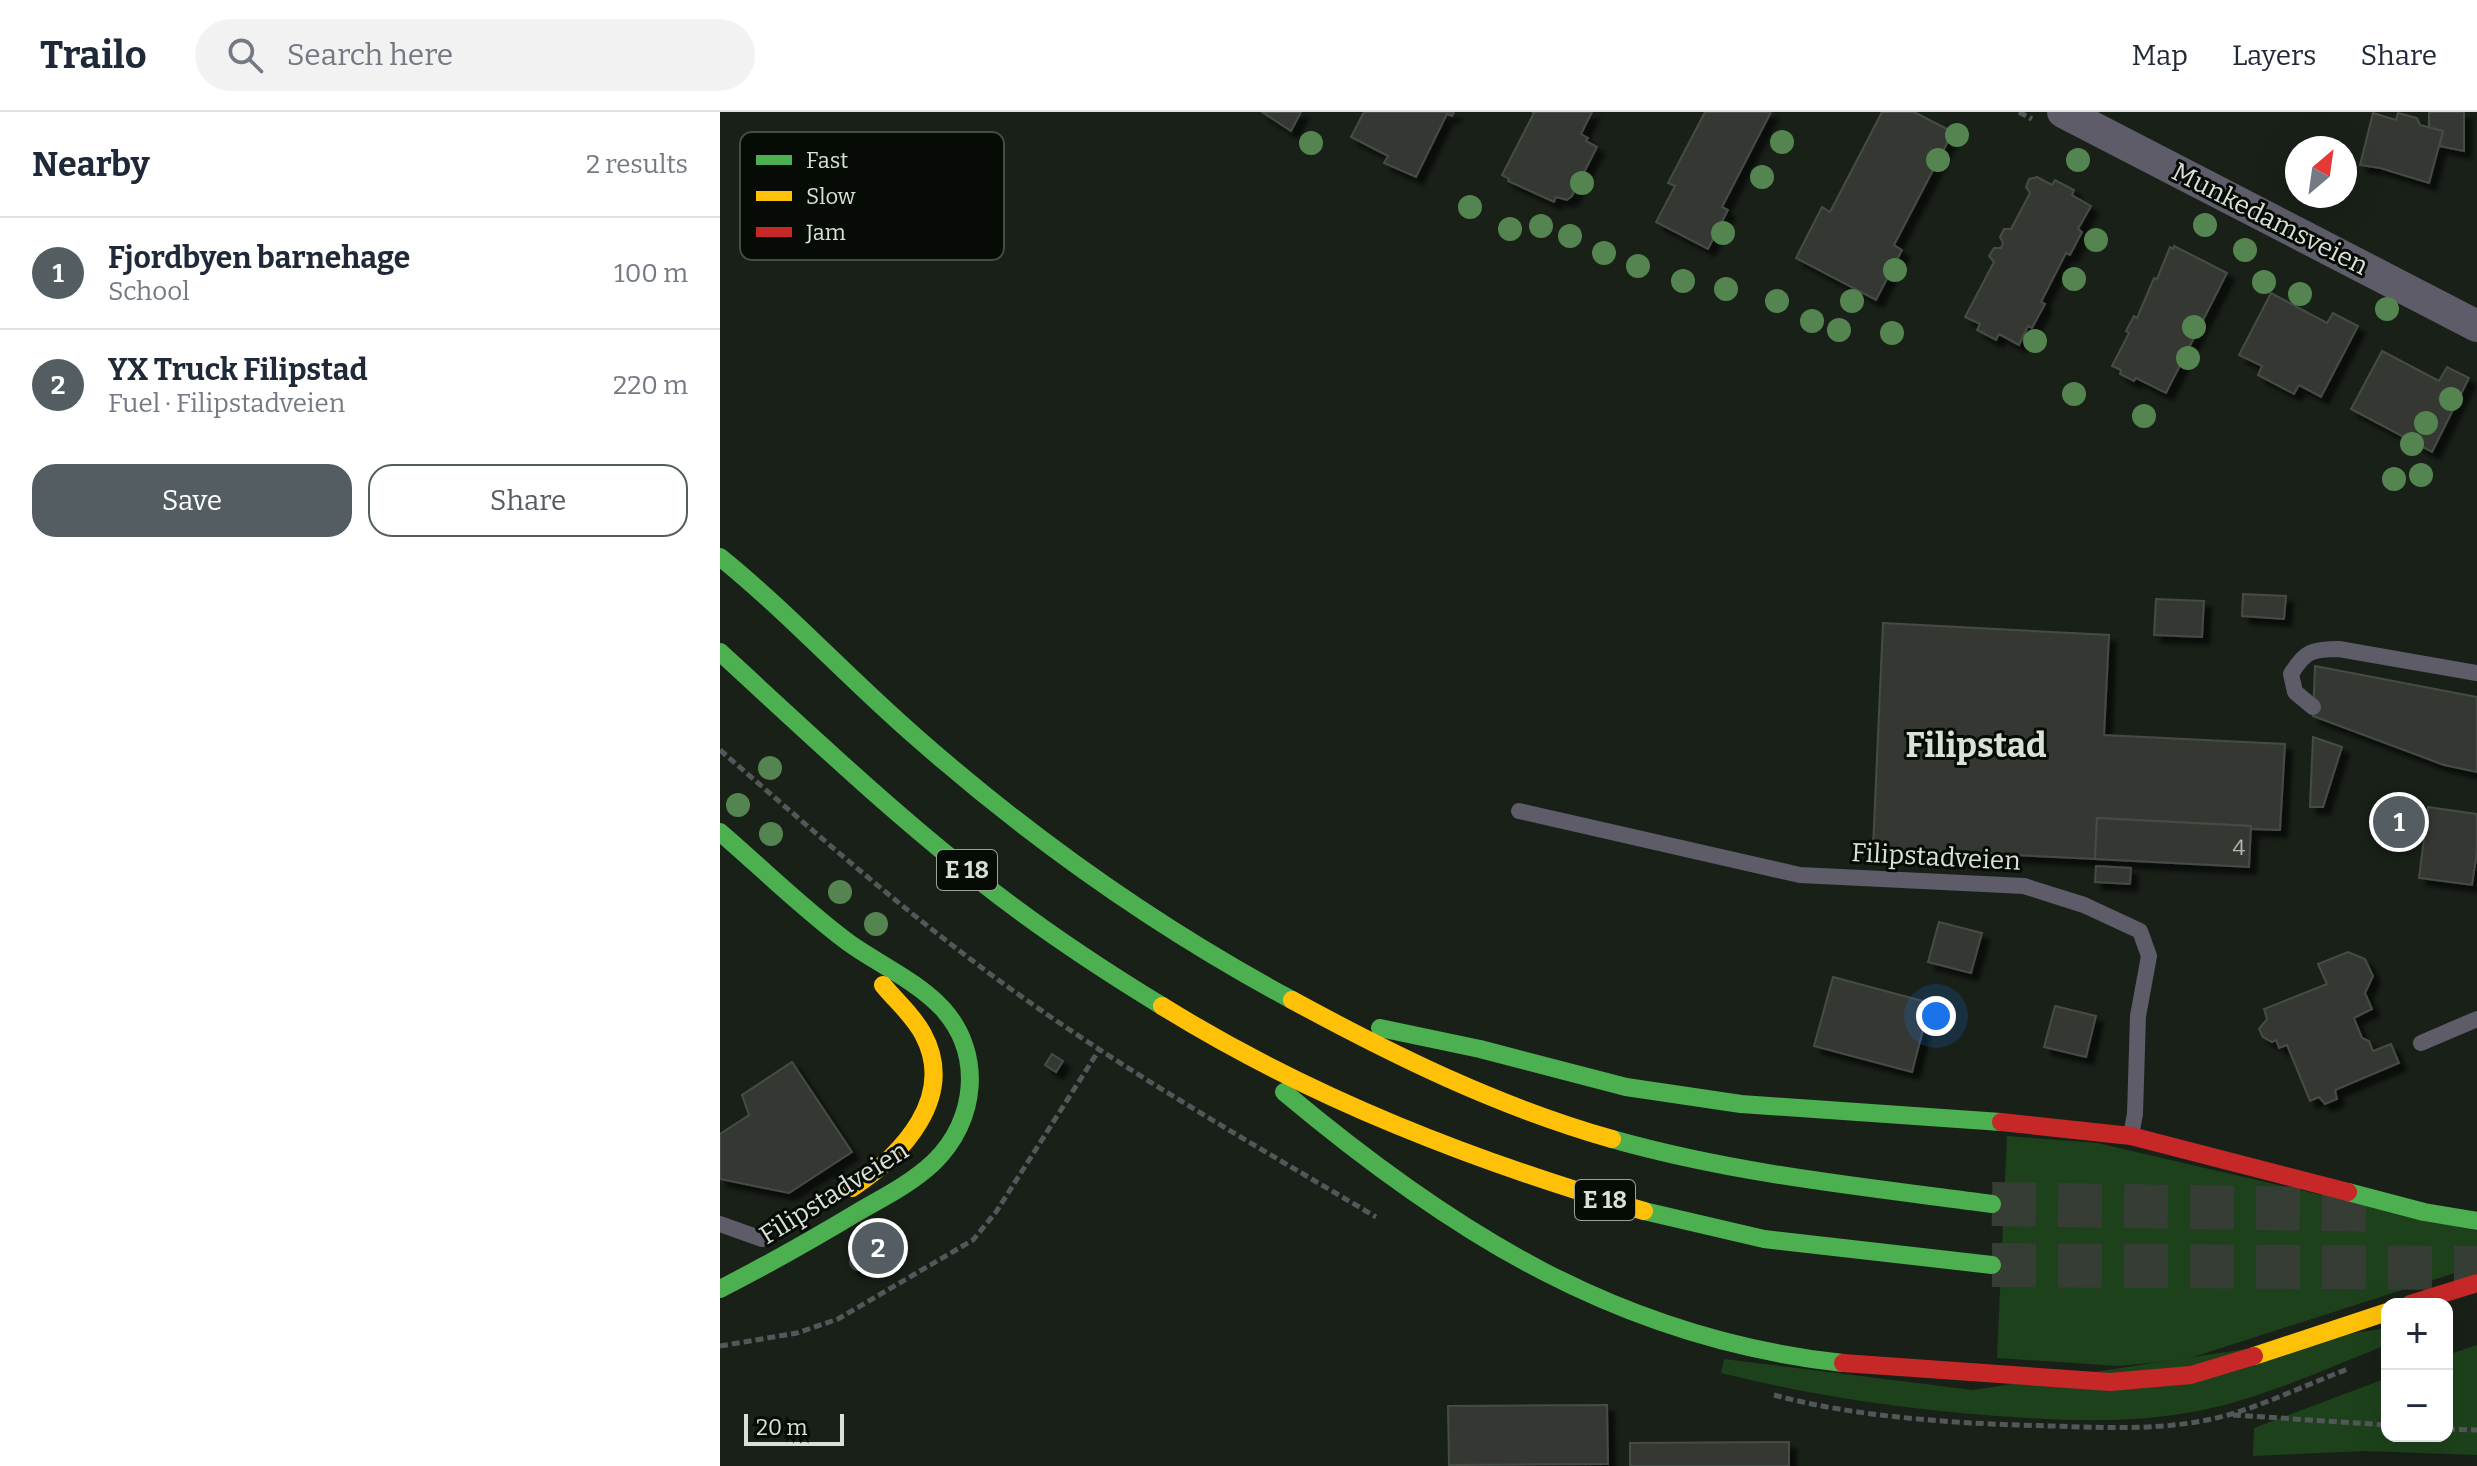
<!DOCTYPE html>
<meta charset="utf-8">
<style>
body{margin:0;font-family:Bitter,serif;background:#f2f2f3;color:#1f2937}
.controls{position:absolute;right:24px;bottom:24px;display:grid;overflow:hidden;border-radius:16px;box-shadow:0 8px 32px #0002}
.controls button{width:72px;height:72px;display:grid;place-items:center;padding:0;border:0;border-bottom:2px solid #e0e1e3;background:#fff;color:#1f2937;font:40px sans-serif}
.compass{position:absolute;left:1565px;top:24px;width:72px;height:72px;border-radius:50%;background:#fff;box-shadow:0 8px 32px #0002;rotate:29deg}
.scale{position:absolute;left:24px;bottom:20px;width:100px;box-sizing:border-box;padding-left:8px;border:4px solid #d8e1d7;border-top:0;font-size:22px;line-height:28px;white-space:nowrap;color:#d8e1d7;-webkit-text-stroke:6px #060b06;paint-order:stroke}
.you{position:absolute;left:1216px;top:904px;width:28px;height:28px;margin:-20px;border:6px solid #fff;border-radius:50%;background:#1a73e8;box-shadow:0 0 0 12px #1a73e833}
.badge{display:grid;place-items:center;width:52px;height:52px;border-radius:50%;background:#545d61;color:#fff;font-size:26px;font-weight:700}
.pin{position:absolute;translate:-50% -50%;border:4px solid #fff;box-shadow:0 2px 8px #0006}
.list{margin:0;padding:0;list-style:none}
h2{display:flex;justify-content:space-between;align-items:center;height:104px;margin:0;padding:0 32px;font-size:34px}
h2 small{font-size:26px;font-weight:400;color:#747a83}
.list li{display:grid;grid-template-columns:52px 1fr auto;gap:24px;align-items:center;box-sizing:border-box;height:112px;padding:0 32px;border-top:2px solid #e0e1e3}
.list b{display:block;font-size:30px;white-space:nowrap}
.list p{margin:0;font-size:26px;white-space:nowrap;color:#747a83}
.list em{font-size:26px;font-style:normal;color:#747a83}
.actions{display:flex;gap:16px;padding:24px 32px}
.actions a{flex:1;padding:18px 0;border:2px solid #545d61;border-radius:24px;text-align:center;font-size:28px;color:#545d61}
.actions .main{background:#545d61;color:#fff}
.icon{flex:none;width:44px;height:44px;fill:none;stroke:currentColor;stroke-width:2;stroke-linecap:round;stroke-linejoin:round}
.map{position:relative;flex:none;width:1757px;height:1354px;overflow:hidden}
header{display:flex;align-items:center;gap:48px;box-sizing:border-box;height:112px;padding:0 40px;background:#fff;border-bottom:2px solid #e0e1e3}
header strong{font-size:38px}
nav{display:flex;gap:44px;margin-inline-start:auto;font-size:28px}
.search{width:560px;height:72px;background:#f2f2f3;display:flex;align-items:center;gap:20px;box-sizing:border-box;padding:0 28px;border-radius:44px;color:#747a83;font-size:30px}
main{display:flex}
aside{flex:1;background:#fff}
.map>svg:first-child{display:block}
</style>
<header>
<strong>Trailo</strong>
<div class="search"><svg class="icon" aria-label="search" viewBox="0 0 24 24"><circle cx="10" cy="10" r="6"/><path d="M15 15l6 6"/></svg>Search here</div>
<nav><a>Map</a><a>Layers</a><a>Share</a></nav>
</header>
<main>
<aside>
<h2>Nearby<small>2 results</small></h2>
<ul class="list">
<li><span class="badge">1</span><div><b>Fjordbyen barnehage</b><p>School</p></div><em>100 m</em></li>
<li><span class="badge">2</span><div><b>YX Truck Filipstad</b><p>Fuel · Filipstadveien</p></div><em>220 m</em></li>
</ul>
<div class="actions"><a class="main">Save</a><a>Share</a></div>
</aside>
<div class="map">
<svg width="1757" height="1354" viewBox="0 0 1757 1354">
<defs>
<filter id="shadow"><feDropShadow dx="7" dy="7" stdDeviation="2" flood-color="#0009"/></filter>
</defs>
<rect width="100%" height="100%" fill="#192018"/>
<!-- green -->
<g fill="#1d421b">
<polygon points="1287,1024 1377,1031 1757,1119 1757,1154 1467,1247 1399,1254 1277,1246"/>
<path d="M1667 1216V1233C1607 1256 1546 1285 1483 1298 1414 1312 1347 1309 1277 1304 1182 1297 1094 1284 1001 1261L1004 1247 1253 1278Z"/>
<polygon points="1757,1233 1757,1343 1645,1339 1533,1344 1534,1316 1667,1266 1667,1324 1727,1324 1727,1243"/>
</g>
<!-- building -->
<g fill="#343933" stroke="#454b45" stroke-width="2" filter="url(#shadow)">
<polygon points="542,0 581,0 571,19"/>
<polygon points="644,0 734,0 732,4 727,2 696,65 664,51 668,44 631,25"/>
<polygon points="812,0 872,0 861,22 868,26 866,29 877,35 852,84 847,88 836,85 834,90 788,69 789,67 782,63 814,1"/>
<polygon points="985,0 1051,0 1002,95 1008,98 988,137 936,110 955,74 948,71"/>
<polygon points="1162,0 1194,0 1233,20 1174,133 1182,138 1156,188 1076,146 1102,95 1110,100"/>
<polygon points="1709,0 1744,0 1744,39 1719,34 1723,19 1709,16"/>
<polygon points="1653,1 1676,8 1678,1 1697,6 1700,13 1723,19 1709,71 1660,56 1640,53"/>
<polygon points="1317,65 1332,73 1335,68 1354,78 1352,83 1371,94 1358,117 1362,120 1350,143 1346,141 1321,190 1325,192 1312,216 1308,214 1299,233 1279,222 1276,228 1257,218 1260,212 1245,205 1274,150 1269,144 1274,136 1281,136 1283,131 1280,125 1284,117 1291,117 1310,81 1306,75 1309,67"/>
<polygon points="1454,134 1507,161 1446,281 1416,266 1414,269 1400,262 1401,258 1392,254 1409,221 1406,219 1414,204 1417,206 1434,166 1437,167 1450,135 1453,137"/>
<polygon points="1551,181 1607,211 1613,201 1638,214 1601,285 1579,273 1574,282 1538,263 1542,254 1519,243"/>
<polygon points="1662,239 1719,269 1727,255 1749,266 1712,340 1631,297"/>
<polygon points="1523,482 1566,484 1564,507 1522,504"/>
<polygon points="1436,487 1484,489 1482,525 1434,523"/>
<polygon points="1163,511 1389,523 1384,623 1565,632 1560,718 1531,717 1531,714 1377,706 1375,747 1153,736"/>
<polygon points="1595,554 1757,585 1757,660 1724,653 1593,604"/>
<polygon points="1593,625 1622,635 1603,695 1590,695"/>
<polygon points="1708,695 1757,702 1757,740 1752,773 1699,766"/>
<polygon points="1377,706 1531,714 1529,755 1375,747"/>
<polygon points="1376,754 1411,756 1410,772 1375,770"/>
<polygon points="1219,810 1262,821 1251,861 1208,850"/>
<polygon points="1628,840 1645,847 1653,864 1645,881 1652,897 1634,906 1642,926 1649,929 1653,939 1671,932 1679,951 1615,978 1617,987 1605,992 1599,985 1590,989 1567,933 1559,936 1556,928 1552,930 1543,925 1539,917 1547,907 1544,897 1607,872 1598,852"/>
<polygon points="1113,865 1210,891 1192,960 1094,934"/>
<polygon points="1335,894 1376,904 1366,945 1324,935"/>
<polygon points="332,942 343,949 336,960 325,953"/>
<polygon points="72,950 132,1040 69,1081 0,1067 0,1022 29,1003 22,983"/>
<circle cx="138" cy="1150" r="8"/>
<polygon points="887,1293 888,1352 729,1353 728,1294"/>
<polygon points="1069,1330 1069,1354 910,1354 910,1331"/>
</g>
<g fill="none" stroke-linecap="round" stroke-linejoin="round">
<!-- highway-tunnel -->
<g stroke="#363d35" stroke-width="44" stroke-dasharray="44 22" stroke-linecap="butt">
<polyline points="1272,1092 1663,1098"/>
<polyline points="1272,1153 1757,1156"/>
</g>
<!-- path -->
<g stroke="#545759" stroke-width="5" stroke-dasharray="8 4" stroke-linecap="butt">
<polyline points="1299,0 1312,7"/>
<path d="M0 638C99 724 198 812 305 887 418 967 538 1035 656 1105"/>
<polyline points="0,1234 77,1221 118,1207 253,1128 276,1100 379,938"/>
<path d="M1054 1283C1138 1306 1244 1312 1332 1314 1390 1316 1451 1319 1508 1303 1549 1291 1588 1272 1628 1257"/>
<polyline points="1513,1303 1667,1313"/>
<polyline points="1727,1317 1757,1318"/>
</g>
<!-- lane -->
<g stroke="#5d5c68" stroke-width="16">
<path d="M1593 595 1575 580 1571 562C1585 539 1592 537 1619 537L1757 561"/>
<polyline points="799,699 1080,763 1304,774 1364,793 1420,819 1429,844 1418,904 1415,1002 1411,1023"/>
<polyline points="1701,931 1757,907"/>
<polyline points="0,1112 42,1127"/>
</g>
<!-- street -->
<polyline stroke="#5d5c68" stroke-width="32" points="1343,0 1757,214"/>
<!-- fast -->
<g stroke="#4caf50" stroke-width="18">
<path d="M0 445C69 501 129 567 196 625 312 727 436 815 572 888"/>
<path d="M0 540C84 617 167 696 256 766 315 813 378 855 442 894"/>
<path d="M0 720C43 757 83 797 129 831 160 853 197 869 223 897 263 942 257 1008 214 1050 192 1071 164 1085 138 1100 93 1127 47 1153 0 1177"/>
<polyline points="660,916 760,937 906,975 1021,992 1281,1010"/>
<path d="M564 980C732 1121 901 1227 1123 1251"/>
<path d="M892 1027C1015 1062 1145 1075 1272 1092"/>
<polyline points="1628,1080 1704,1100 1757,1109"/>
<polyline points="924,1099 1044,1127 1272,1153"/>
</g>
<!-- slow -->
<g stroke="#ffc107" stroke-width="18">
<path d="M572 888C675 944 779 995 892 1027"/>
<path d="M442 894C592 987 756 1050 924 1099"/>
<path d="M132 1076C182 1043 237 985 203 922 193 903 176 889 163 873"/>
<polyline points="1534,1244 1667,1200"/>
</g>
<!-- jam -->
<g stroke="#c62828" stroke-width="18">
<polyline points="1281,1010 1411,1024 1628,1080"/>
<polyline points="1690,1192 1757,1171"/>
<polyline points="1123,1251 1390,1270 1471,1263 1534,1244"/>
</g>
</g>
<!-- trees -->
<g fill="#548450">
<circle cx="1237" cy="23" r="12"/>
<circle cx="1062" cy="30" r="12"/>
<circle cx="591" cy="31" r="12"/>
<circle cx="1218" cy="48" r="12"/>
<circle cx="1358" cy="48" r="12"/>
<circle cx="1042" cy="65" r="12"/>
<circle cx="862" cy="71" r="12"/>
<circle cx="750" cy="95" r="12"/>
<circle cx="1485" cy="113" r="12"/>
<circle cx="821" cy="114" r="12"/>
<circle cx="790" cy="117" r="12"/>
<circle cx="1003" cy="121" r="12"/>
<circle cx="850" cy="124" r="12"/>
<circle cx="1376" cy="128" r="12"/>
<circle cx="1525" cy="138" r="12"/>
<circle cx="884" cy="141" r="12"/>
<circle cx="918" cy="154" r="12"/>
<circle cx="1175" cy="158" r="12"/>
<circle cx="1354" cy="167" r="12"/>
<circle cx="963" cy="169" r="12"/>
<circle cx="1544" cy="170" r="12"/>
<circle cx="1006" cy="177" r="12"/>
<circle cx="1580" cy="182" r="12"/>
<circle cx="1057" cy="189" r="12"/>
<circle cx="1132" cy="189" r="12"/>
<circle cx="1667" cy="197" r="12"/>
<circle cx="1092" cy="209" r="12"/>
<circle cx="1474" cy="215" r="12"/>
<circle cx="1119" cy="218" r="12"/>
<circle cx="1172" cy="221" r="12"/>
<circle cx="1315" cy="229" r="12"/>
<circle cx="1468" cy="246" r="12"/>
<circle cx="1354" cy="282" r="12"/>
<circle cx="1731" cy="287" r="12"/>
<circle cx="1424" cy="304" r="12"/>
<circle cx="1706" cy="311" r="12"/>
<circle cx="1692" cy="332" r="12"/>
<circle cx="1701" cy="363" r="12"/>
<circle cx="1674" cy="367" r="12"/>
<circle cx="50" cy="656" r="12"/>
<circle cx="18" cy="693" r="12"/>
<circle cx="51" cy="722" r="12"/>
<circle cx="120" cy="780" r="12"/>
<circle cx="156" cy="812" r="12"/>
</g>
<g text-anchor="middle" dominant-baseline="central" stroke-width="6" stroke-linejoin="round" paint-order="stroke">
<!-- number labels -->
<g font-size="22" fill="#afb7ae">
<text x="1519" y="735">4</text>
</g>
<!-- shield labels -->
<g fill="#060b06" stroke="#99a198" stroke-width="2">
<rect x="217" y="738" width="60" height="40" rx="6"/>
<rect x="855" y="1068" width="60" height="40" rx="6"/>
</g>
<g font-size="24" font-weight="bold" fill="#d8e1d7">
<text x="247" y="758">E 18</text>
<text x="885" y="1088">E 18</text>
</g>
<!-- street labels -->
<g font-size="26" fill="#d8e1d7" stroke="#060b06">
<text transform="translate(1550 107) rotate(27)">Munkedamsveien</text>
<text transform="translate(1216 745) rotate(3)">Filipstadveien</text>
<text transform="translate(114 1081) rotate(-32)">Filipstadveien</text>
</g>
<!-- district labels -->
<g font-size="34" font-weight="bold" fill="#d8e1d7" stroke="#060b06">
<text x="1256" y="633">Filipstad</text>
</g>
</g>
<!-- legend -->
<rect x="20" y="20" width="264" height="128" rx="12" fill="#060b06" stroke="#454b45" stroke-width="2"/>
<rect x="36" y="43" width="36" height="10" fill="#4caf50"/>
<rect x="36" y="79" width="36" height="10" fill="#ffc107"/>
<rect x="36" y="115" width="36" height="10" fill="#c62828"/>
<g font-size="22" fill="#d8e1d7">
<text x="86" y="56">Fast</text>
<text x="86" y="92">Slow</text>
<text x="86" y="128">Jam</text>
</g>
</svg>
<div class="controls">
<button>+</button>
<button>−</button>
</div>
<svg class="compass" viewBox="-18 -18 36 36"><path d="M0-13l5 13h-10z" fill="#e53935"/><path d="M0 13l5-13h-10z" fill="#747a83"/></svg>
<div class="scale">20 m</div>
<div class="you"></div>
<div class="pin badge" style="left:1679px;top:710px">1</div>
<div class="pin badge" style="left:158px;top:1136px">2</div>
</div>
</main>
